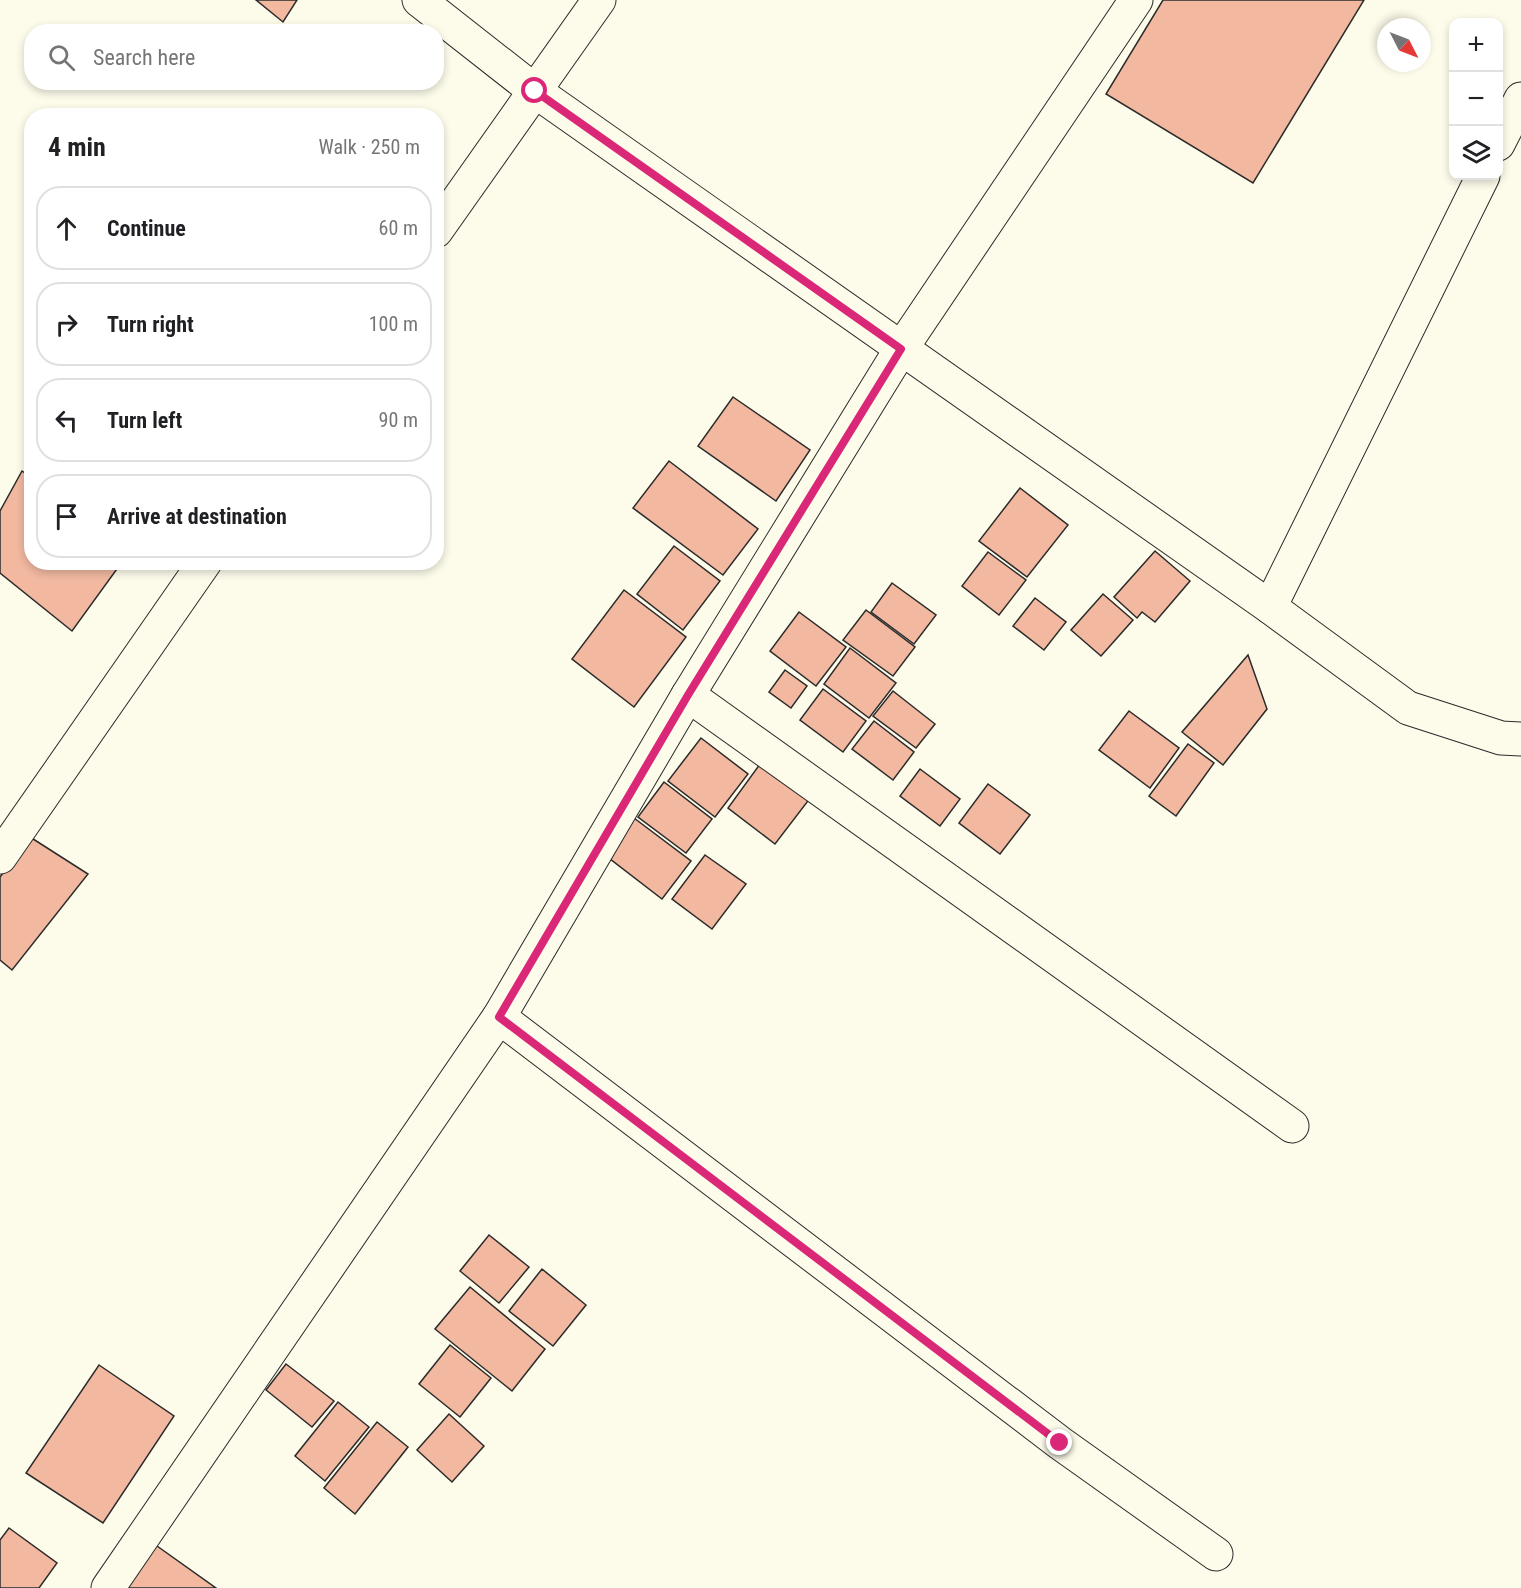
<!DOCTYPE html>
<meta charset="utf-8">
<style>
body{margin:0;font-family:"Roboto Condensed",sans-serif;background:#f6f6f6;color:#202124}
.controls{position:absolute;right:18px;top:18px;display:grid;overflow:hidden;border-radius:12px;box-shadow:0 3px 9px #0003}
.controls button{width:54px;height:54px;display:grid;place-items:center;padding:0;border:0;border-bottom:2px solid #e0e0e0;background:#fff;color:#202124;font:30px sans-serif}
.compass{position:absolute;left:1377px;top:18px;width:54px;height:54px;border-radius:50%;background:#fff;box-shadow:0 3px 9px #0003;rotate:132deg}
.stop{position:absolute;width:18px;height:18px;margin:-14px;border:4px solid #db2777;border-radius:50%;background:#fff}
.stop.end{background:#db2777;border-color:#fff;box-shadow:0 2px 6px #0008}
.list{margin:0;padding:0;list-style:none}
h2{display:flex;justify-content:space-between;align-items:center;height:78px;margin:0;padding:0 24px;font-size:26px}
h2 small{font-size:20px;font-weight:400;color:#757577}
.list li{display:grid;grid-template-columns:39px 1fr auto;gap:18px;align-items:center;box-sizing:border-box;height:84px;margin:0 12px 12px;padding:0 12px;border:2px solid #e0e0e0;border-radius:24px}
.list b{display:block;font-size:22px;white-space:nowrap}
.list em{font-size:20px;font-style:normal;color:#757577}
.icon{flex:none;width:33px;height:33px;fill:none;stroke:currentColor;stroke-width:2;stroke-linecap:round;stroke-linejoin:round}
.map{position:relative;flex:none;width:1521px;height:1588px;overflow:hidden}
.search{position:absolute;background:#fff;box-shadow:0 3px 9px #0003;left:24px;top:24px;width:420px;height:66px;display:flex;align-items:center;gap:15px;box-sizing:border-box;padding:0 21px;border-radius:24px;color:#757577;font-size:22px}
.panel{position:absolute;background:#fff;box-shadow:0 3px 9px #0003;left:24px;top:108px;width:420px;height:462px;border-radius:24px}
.map>svg:first-child{display:block}
</style>
<div class="map">
<svg width="1521" height="1588" viewBox="0 0 1521 1588">
<rect width="100%" height="100%" fill="#fdfbea"/>
<!-- building -->
<g fill="#f2b8a0" stroke="#2b2b2b" stroke-width="1.5">
<polygon points="256,0 297,0 283,22"/>
<polygon points="1163,0 1364,0 1253,183 1106,94"/>
<polygon points="733,397 810,450 776,501 698,446"/>
<polygon points="669,461 758,529 723,575 633,508"/>
<polygon points="22,471 32,478 32,562 122,562 72,631 0,573 0,511"/>
<polygon points="1020,488 1068,525 1027,577 979,541"/>
<polygon points="674,546 720,581 683,630 637,594"/>
<polygon points="1155,551 1190,581 1155,622 1142,612 1137,618 1114,597"/>
<polygon points="988,552 1026,580 999,615 962,586"/>
<polygon points="892,583 936,615 914,644 871,612"/>
<polygon points="624,590 686,637 634,707 572,659"/>
<polygon points="1103,594 1133,620 1101,656 1071,630"/>
<polygon points="1035,598 1066,622 1044,650 1013,626"/>
<polygon points="866,610 915,647 893,676 843,640"/>
<polygon points="799,612 846,647 816,686 770,651"/>
<polygon points="850,648 896,683 869,718 824,684"/>
<polygon points="1248,655 1267,709 1223,765 1182,732"/>
<polygon points="785,670 807,686 791,708 769,692"/>
<polygon points="823,689 866,721 843,752 800,720"/>
<polygon points="893,691 935,724 916,748 873,716"/>
<polygon points="1129,711 1179,748 1150,788 1099,750"/>
<polygon points="874,721 914,752 893,780 852,749"/>
<polygon points="701,738 748,774 715,817 668,781"/>
<polygon points="1188,744 1214,763 1176,816 1149,796"/>
<polygon points="763,760 811,797 775,844 728,808"/>
<polygon points="920,769 960,799 940,826 900,796"/>
<polygon points="664,782 712,819 686,853 638,817"/>
<polygon points="988,784 1030,815 1000,854 959,823"/>
<polygon points="634,818 691,861 662,899 605,855"/>
<polygon points="30,837 88,874 12,970 0,960 0,877"/>
<polygon points="705,855 746,884 712,929 672,899"/>
<polygon points="489,1235 529,1267 499,1303 460,1271"/>
<polygon points="542,1269 586,1305 553,1346 509,1311"/>
<polygon points="470,1287 545,1349 512,1391 435,1329"/>
<polygon points="450,1345 491,1378 460,1417 419,1384"/>
<polygon points="286,1364 334,1401 312,1427 266,1390"/>
<polygon points="99,1365 174,1416 103,1523 26,1473"/>
<polygon points="338,1402 369,1427 325,1481 295,1456"/>
<polygon points="449,1414 484,1446 452,1482 417,1450"/>
<polygon points="377,1422 408,1447 355,1514 324,1488"/>
<polygon points="9,1528 57,1563 39,1588 0,1588 0,1540"/>
<polygon points="150,1541 216,1588 121,1588"/>
</g>
<g fill="none" stroke-linecap="round" stroke-linejoin="round">
<defs>
<g id="minor">
<polyline points="419,0 535,91 1270,607 1408,708 1501,738 1521,739"/>
<polyline points="1498,144 1521,99"/>
<polyline points="436,231 599,0"/>
<polyline points="1270,607 1483,176"/>
<polyline points="688,695 1292,1126"/>
<polyline points="0,857 205,562"/>
<polyline points="499,1017 1060,1443 1216,1554"/>
<polyline points="108,1588 499,1017 688,695 901,349 1136,0"/>
</g>
</defs>
<!-- minor casing -->
<use href="#minor" stroke="#2b2b2b" stroke-width="35"/>
<!-- minor -->
<use href="#minor" stroke="#fdfbea" stroke-width="33"/>
</g>
<g fill="none" stroke-linecap="round" stroke-linejoin="round">
<!-- route -->
<polyline stroke="#db2777" stroke-width="8" points="535,91 901,349 688,695 499,1017 1060,1443"/>
</g>
</svg>
<div class="controls">
<button>+</button>
<button>−</button>
<button><svg class="icon" aria-label="layers" viewBox="0 0 24 24"><path d="M12 4l9 5-9 5-9-5zM3 14l9 5 9-5"/></svg></button>
</div>
<svg class="compass" viewBox="-18 -18 36 36"><path d="M0-13l5 13h-10z" fill="#e53935"/><path d="M0 13l5-13h-10z" fill="#757577"/></svg>
<div class="stop" style="left:535px;top:91px"></div>
<div class="stop end" style="left:1060px;top:1443px"></div>
<div class="search"><svg class="icon" aria-label="search" viewBox="0 0 24 24"><circle cx="10" cy="10" r="6"/><path d="M15 15l6 6"/></svg>Search here</div>
<section class="panel">
<h2>4 min<small>Walk · 250 m</small></h2>
<ul class="list">
<li><svg class="icon" aria-label="ahead" viewBox="0 0 24 24"><path d="M12 20V5M6 11l6-6 6 6"/></svg><div><b>Continue</b></div><em>60 m</em></li>
<li><svg class="icon" aria-label="right" viewBox="0 0 24 24"><path d="M7 20v-9h11M14 6l5 5-5 5"/></svg><div><b>Turn right</b></div><em>100 m</em></li>
<li><svg class="icon" aria-label="left" viewBox="0 0 24 24"><path d="M17 20v-9H6M10 6l-5 5 5 5"/></svg><div><b>Turn left</b></div><em>90 m</em></li>
<li><svg class="icon" aria-label="arrive" viewBox="0 0 24 24"><path d="M6 21V4h12l-3 4 3 4H6"/></svg><div><b>Arrive at destination</b></div></li>
</ul>
</section>
</div>
